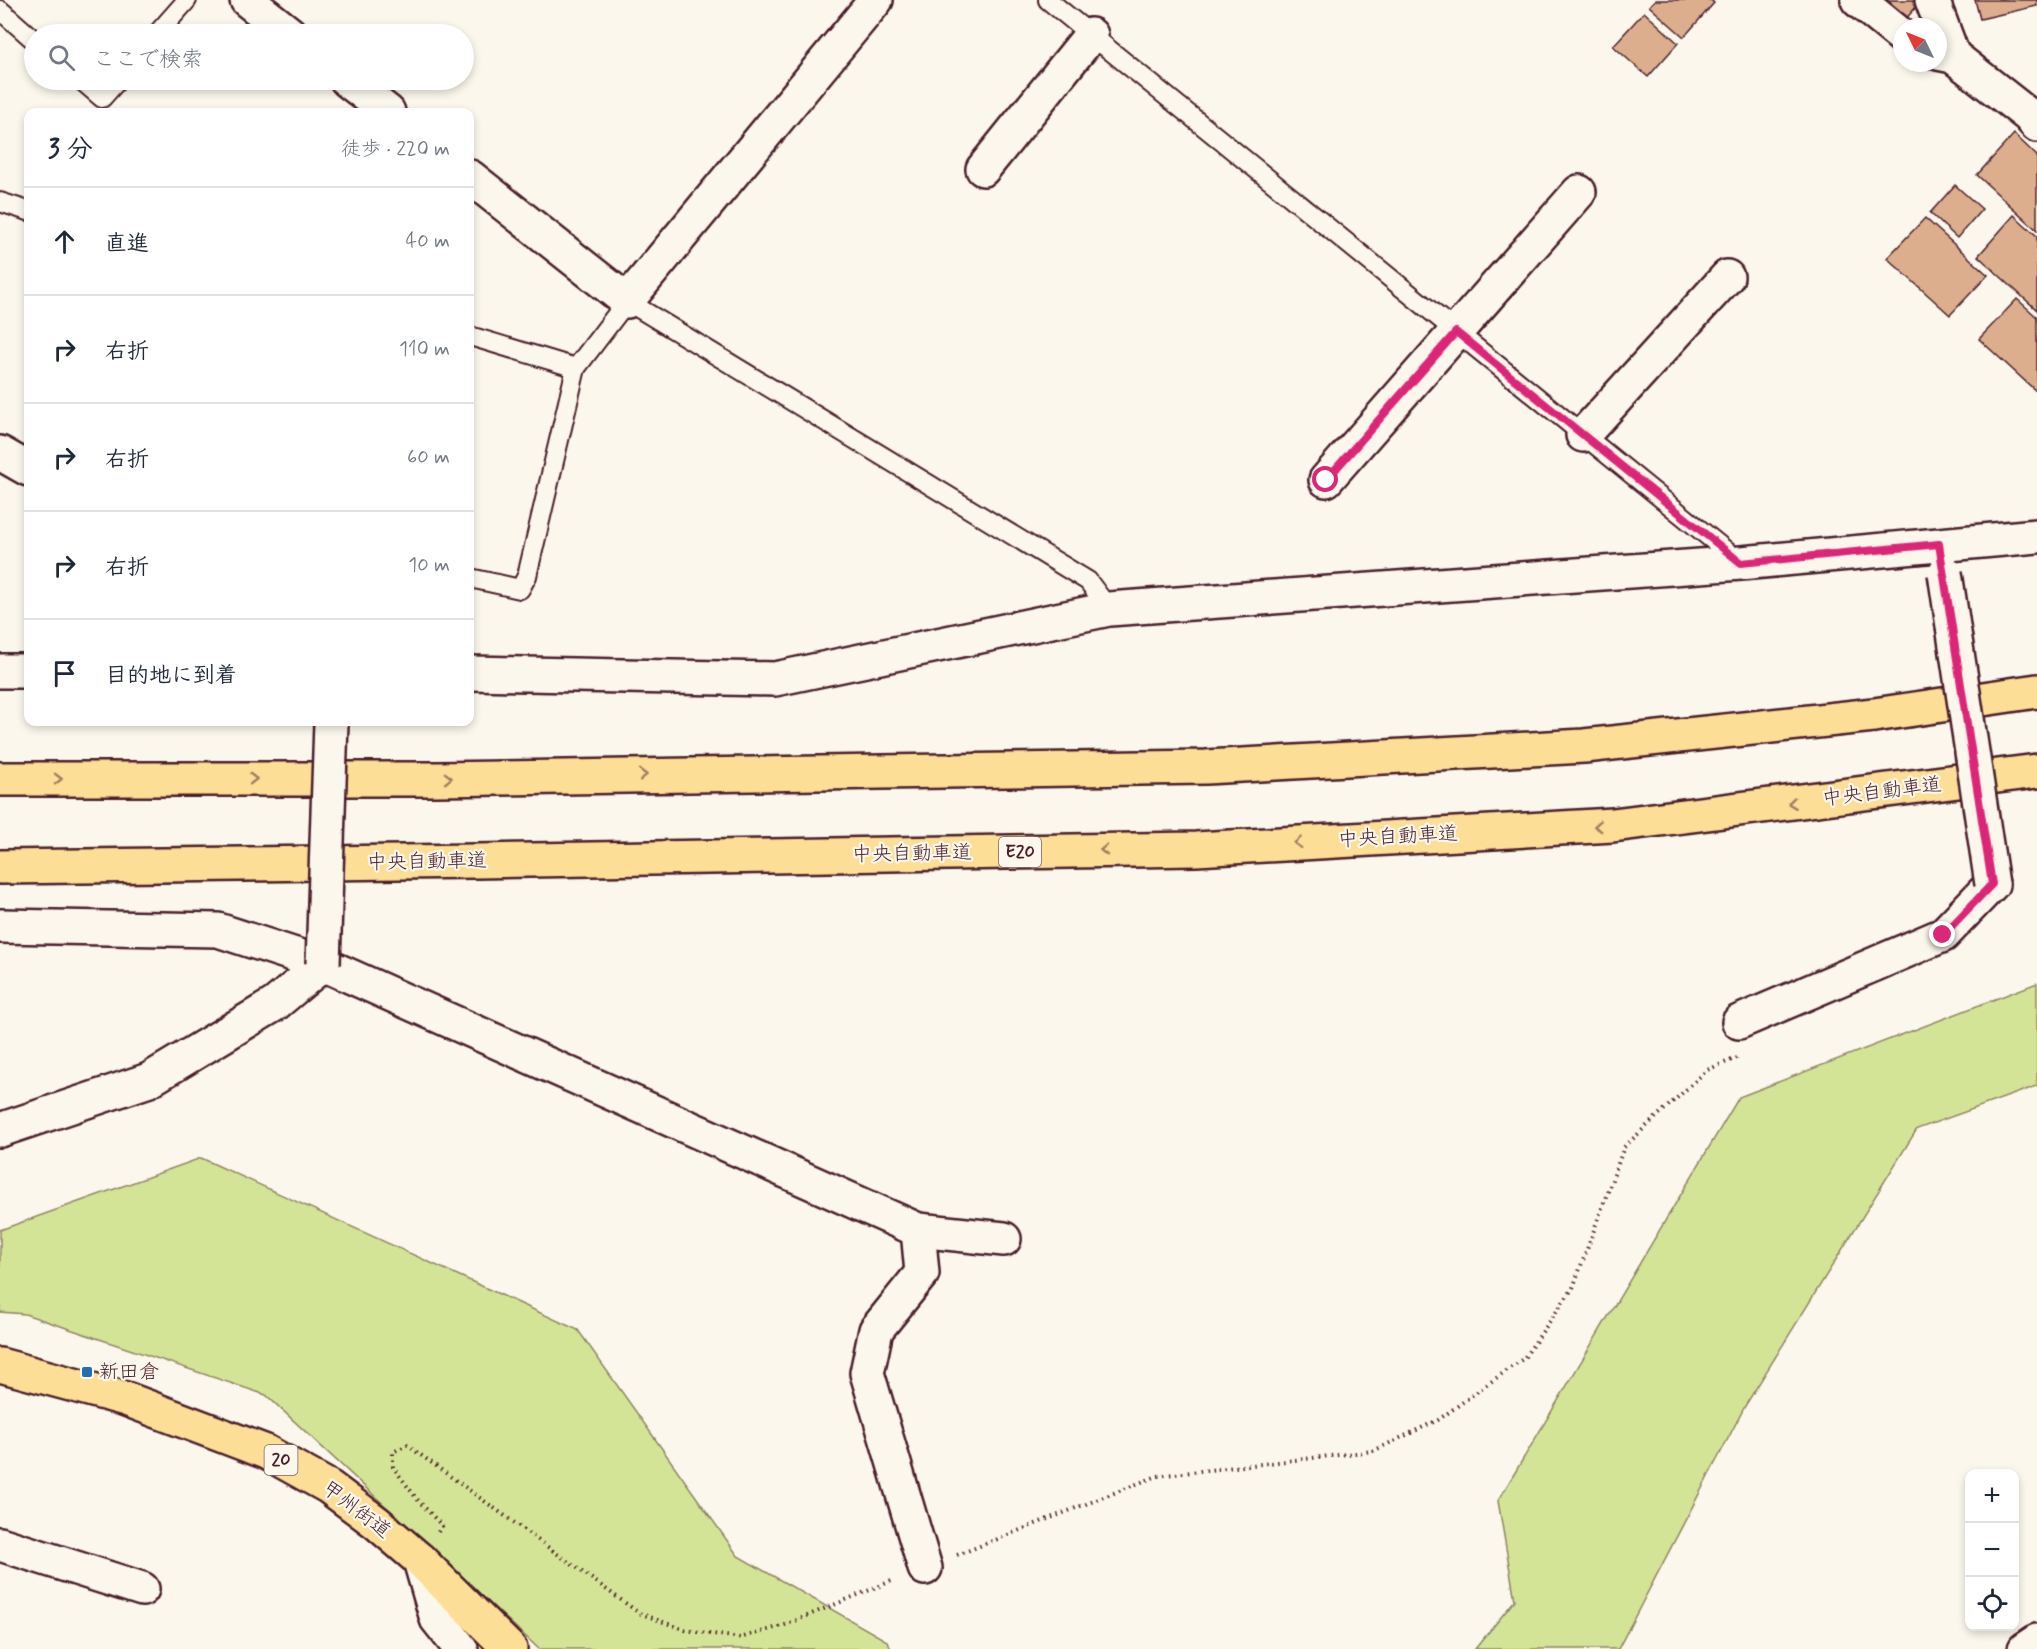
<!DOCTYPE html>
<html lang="ja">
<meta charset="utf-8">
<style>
body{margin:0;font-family:Mynerve,"Klee One",sans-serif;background:#f2f2f3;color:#1f2937}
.controls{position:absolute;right:18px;bottom:18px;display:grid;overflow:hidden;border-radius:12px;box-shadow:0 3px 9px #0003}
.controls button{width:54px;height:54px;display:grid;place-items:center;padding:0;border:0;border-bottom:2px solid #e0e1e3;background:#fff;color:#1f2937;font:30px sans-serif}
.compass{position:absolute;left:1893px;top:18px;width:54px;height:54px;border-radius:50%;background:#fff;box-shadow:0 3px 9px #0003;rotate:313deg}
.stop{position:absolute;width:18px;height:18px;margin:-14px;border:4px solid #db2777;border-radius:50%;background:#fff}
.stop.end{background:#db2777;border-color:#fff;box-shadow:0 2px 6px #0008}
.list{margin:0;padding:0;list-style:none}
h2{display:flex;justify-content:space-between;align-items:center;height:78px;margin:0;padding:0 24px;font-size:26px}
h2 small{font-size:20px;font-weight:400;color:#747a83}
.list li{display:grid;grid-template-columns:39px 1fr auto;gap:18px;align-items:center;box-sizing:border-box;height:108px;padding:0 24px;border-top:2px solid #e0e1e3}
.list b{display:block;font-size:22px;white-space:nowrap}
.list em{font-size:20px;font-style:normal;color:#747a83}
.icon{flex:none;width:33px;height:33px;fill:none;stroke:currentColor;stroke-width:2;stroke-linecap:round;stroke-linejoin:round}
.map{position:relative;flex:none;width:2037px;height:1649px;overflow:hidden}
.search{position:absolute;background:#fff;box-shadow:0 3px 9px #0003;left:24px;top:24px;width:450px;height:66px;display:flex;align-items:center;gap:15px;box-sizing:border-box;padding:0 21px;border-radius:33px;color:#747a83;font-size:22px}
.panel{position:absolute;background:#fff;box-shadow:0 3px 9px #0003;left:24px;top:108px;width:450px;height:618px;border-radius:12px}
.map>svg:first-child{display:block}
</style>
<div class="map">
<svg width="2037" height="1649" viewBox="0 0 2037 1649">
<rect width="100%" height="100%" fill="#fbf7ec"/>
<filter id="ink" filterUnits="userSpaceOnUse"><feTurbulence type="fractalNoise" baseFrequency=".0167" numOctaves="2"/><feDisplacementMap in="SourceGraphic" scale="12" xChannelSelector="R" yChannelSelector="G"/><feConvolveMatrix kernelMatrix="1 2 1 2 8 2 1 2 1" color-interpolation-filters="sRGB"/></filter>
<g filter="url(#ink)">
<!-- green -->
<g fill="#d4e497" stroke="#8f8261" stroke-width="1.5">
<polygon points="2037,983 2037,1086 1917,1129 1745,1406 1618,1649 1475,1649 1515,1600 1498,1501 1739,1097"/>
<polygon points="201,1158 578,1330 738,1556 887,1641 891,1649 539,1649 266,1395 25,1314 0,1312 0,1230"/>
</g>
<!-- building -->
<g fill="#dcae8d" stroke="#4a1f2b" stroke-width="1.5">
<polygon points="1655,0 1711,0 1714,3 1684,37 1649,6"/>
<polygon points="1868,0 1922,0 1899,27"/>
<polygon points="1975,0 2037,0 2037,6 1980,19"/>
<polygon points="1644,12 1678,43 1648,77 1613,46"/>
<polygon points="2014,134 2037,156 2037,230 1977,175"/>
<polygon points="1955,185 1982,209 1957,238 1930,213"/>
<polygon points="2014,215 2037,236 2037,310 1978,256"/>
<polygon points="1925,218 1988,275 1950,315 1887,258"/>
<polygon points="2017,299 2037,317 2037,392 1979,339"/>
</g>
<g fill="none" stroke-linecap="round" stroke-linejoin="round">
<defs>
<g id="service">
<polyline points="1048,0 1741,563"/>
<polyline points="0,10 34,40"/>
<polyline points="157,34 187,0"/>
<polyline points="81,80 102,98 118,80"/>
<polyline points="0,202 28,211"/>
<polyline points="470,336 576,368"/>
<polyline points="470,578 520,589 527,576 576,368 627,301 1088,581 1109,609"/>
</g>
<g id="minor">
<polyline points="247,0 290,34"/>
<polyline points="1858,0 1902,36"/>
<polyline points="1932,0 1953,56"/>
<polyline points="1938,53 1953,56 2028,115 2037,125"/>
<polyline points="347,80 388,112"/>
<polyline points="983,169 1091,35"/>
<polyline points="470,177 627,301 876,0"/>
<polyline points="1583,435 1727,277"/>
<polyline points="0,453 28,469"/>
<polyline points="1326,480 1579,192"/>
<polyline points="0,671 28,671"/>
<polyline points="470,673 775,679 1109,609 1741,563 2037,536"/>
<polyline points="0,926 218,930 323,964 918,1230 1004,1239"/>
<polyline points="1739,1022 1943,935 1992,884"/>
<polyline points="0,1130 149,1080 275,1004 323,964"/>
<polyline points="918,1230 922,1273 876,1330 867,1373 925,1568"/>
<polyline points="0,1544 142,1589"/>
<polyline points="420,1560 437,1619 461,1649"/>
<polyline points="2025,1649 2037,1641"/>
</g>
<polyline id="trunk" points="0,1365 126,1399 266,1452 329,1487 377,1523 420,1560 510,1649"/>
<g id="motorway">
<polyline points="0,779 437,779 1206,767 1584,746 1874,715 2037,691"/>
<polyline points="0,867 477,861 1196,849 1613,825 2037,771"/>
</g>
</defs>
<!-- service casing -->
<use href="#service" stroke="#4a1f2b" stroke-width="22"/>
<!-- minor casing -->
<use href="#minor" stroke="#4a1f2b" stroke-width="38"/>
<!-- trunk casing -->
<use href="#trunk" stroke="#4a1f2b" stroke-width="38"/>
<!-- motorway casing -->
<use href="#motorway" stroke="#4a1f2b" stroke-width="38"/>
<!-- path -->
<g stroke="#4a1f2b" stroke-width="4" stroke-dasharray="1.5 4.5" stroke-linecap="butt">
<polyline points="438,1532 442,1526 417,1499 393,1467 393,1452 407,1445 639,1613 685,1630 740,1638 785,1625 894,1580"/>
<polyline points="957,1555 1157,1476 1373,1451 1438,1420 1524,1358 1573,1288 1624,1147 1707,1070 1737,1058"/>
</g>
<!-- service -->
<use href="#service" stroke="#fbf7ec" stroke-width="18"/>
<!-- minor -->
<use href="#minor" stroke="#fbf7ec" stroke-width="33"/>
<!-- trunk -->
<use href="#trunk" stroke="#fdde96" stroke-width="33"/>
<!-- motorway -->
<use href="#motorway" stroke="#fdde96" stroke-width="33"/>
<defs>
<g id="minor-bridge">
<polyline points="1945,573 1992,884"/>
<polyline points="323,964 331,722"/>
</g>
</defs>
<!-- minor-bridge casing -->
<use href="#minor-bridge" stroke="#4a1f2b" stroke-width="38" stroke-linecap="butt"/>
<!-- minor-bridge -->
<use href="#minor-bridge" stroke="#fbf7ec" stroke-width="33"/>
</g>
<!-- one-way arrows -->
<defs><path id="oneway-chevron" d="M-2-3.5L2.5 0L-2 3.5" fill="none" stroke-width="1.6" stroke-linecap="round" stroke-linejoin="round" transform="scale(1.5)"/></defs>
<g stroke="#a47e60">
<use href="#oneway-chevron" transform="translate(643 775) rotate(-1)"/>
<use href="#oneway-chevron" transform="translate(448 778) rotate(-1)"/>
<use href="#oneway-chevron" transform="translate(58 779)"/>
<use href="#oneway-chevron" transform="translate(253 779)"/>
<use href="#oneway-chevron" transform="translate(1792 803) rotate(173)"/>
<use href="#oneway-chevron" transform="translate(1598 826) rotate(177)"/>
<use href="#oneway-chevron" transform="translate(1298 843) rotate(177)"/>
<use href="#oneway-chevron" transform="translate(1104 850) rotate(179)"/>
</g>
</g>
<g fill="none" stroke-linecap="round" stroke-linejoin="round" filter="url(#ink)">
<!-- route -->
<polyline stroke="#db2777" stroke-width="8" points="1326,480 1456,332 1741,563 1939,544 1992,884 1943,935"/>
</g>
<!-- markers -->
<rect fill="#1f6fb2" stroke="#fbf7ec" stroke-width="2" x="81" y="1366" width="12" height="12" rx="3"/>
<g text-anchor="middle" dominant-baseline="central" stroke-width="4.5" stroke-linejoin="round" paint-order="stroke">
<!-- shield labels -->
<g fill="#fbf7ec" stroke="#7f6065" stroke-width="1.5">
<rect x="999" y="837" width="42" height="30" rx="4.5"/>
<rect x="264.5" y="1445" width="33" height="30" rx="4.5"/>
</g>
<g font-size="18" font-weight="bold" fill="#4a1f2b">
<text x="1020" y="852">E20</text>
<text x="281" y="1460">20</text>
</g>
<!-- street labels -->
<g font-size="20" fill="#4a1f2b" stroke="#fbf7ec">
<text transform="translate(1882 792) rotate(-7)">中央自動車道</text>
<text transform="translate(1398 837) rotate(-3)">中央自動車道</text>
<text transform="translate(912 854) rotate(-1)">中央自動車道</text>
<text transform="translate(427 862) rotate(-1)">中央自動車道</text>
<text transform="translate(356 1510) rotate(37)">甲州街道</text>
</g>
<!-- poi labels -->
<g font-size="20" fill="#4a1f2b" stroke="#fbf7ec" text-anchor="start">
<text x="99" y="1372">新田倉</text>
</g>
</g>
</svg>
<div class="controls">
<button>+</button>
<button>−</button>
<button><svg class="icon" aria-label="locate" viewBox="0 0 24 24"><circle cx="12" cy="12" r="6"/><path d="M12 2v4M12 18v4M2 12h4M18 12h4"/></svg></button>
</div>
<svg class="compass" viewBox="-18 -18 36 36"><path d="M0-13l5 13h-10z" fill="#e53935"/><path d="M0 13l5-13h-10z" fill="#747a83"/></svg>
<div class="stop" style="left:1326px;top:480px"></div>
<div class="stop end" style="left:1943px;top:935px"></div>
<div class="search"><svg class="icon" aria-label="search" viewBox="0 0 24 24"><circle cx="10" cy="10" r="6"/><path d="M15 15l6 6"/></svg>ここで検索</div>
<section class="panel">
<h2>3 分<small>徒歩 · 220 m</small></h2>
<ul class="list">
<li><svg class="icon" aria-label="ahead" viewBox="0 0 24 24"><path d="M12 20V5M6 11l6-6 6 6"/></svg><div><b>直進</b></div><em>40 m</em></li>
<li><svg class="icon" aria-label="right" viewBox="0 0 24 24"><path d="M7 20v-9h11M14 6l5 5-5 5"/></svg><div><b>右折</b></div><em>110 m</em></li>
<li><svg class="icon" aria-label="right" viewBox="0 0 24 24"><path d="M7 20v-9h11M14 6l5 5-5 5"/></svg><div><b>右折</b></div><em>60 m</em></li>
<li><svg class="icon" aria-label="right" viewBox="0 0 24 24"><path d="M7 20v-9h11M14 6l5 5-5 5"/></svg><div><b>右折</b></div><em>10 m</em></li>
<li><svg class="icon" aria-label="arrive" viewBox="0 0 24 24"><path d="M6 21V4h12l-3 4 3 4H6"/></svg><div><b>目的地に到着</b></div></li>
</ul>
</section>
</div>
